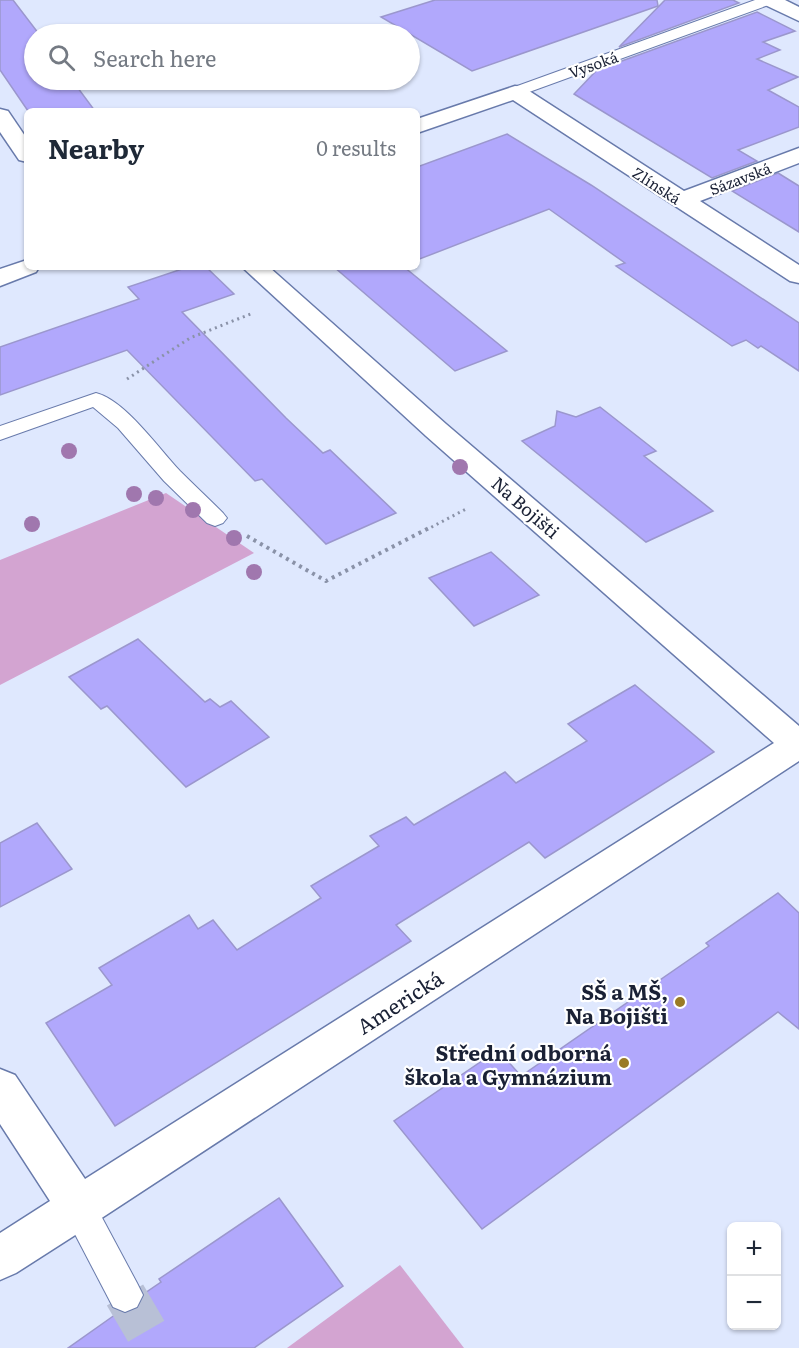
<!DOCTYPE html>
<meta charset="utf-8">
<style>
body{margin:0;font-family:Literata,serif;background:#f2f2f3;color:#1f2937}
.controls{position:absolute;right:18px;bottom:18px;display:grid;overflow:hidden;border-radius:9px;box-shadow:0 2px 4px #0004}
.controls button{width:54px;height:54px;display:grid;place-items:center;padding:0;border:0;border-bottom:2px solid #e0e1e3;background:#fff;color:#1f2937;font:30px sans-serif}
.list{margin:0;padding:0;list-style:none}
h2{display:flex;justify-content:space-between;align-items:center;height:78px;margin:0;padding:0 24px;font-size:26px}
h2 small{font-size:20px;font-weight:400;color:#747a83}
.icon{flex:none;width:33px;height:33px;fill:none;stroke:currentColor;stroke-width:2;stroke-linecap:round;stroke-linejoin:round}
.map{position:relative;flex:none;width:799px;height:1348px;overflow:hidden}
.search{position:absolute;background:#fff;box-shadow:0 2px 4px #0004;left:24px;top:24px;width:396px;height:66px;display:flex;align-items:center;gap:15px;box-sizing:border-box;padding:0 21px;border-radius:33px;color:#747a83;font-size:22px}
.panel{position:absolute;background:#fff;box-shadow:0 2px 4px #0004;left:24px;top:108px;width:396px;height:162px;border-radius:9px}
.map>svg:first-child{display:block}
</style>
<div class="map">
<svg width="799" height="1348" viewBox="0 0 799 1348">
<rect width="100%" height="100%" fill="#dfe8fe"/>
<!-- green -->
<g fill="#d3a4d1">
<polygon points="166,493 254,553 0,685 0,560"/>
<polygon points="400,1265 464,1348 287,1348"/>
</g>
<!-- building -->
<g fill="#b1a8fc" stroke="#9b97cd" stroke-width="1.5">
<polygon points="0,0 13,0 39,34 34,34 34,80 72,80 95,111 28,111 0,70"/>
<polygon points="435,0 657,0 658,6 472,71 381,17"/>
<polygon points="665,0 733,0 739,3 619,47"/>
<polygon points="757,12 795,31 763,42 780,50 757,59 798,77 768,90 799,107 799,127 738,150 757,161 712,178 574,94 597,70"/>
<polygon points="507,134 591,185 799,323 799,371 761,346 758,348 746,340 732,346 616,266 625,263 549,209 417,260 417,167"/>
<polygon points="778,173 799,186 799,232 732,191"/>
<polygon points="188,267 206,267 234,294 182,312 286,418 323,453 330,450 396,513 326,544 262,479 255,481 127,350 0,395 0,347 139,299 128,287"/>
<polygon points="334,267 404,267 507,351 455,371"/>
<polygon points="600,407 656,451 644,456 713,511 646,542 522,441 555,426 557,411 576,417"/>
<polygon points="491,552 539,595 474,626 429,578"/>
<polygon points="138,639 205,702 210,699 220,707 231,701 269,737 186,787 107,706 101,709 69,677"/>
<polygon points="635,685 714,752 545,858 529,842 396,925 411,941 115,1126 46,1023 112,985 99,968 189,915 198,929 213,920 237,950 321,898 311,886 379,846 370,836 406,817 414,825 505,772 516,783 587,741 568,724"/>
<polygon points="37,823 72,869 0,907 0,843"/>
<polygon points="778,893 799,913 799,1029 778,1012 482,1229 394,1121 498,1050 521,1076 709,946 706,943"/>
<polygon points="279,1198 343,1286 254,1348 68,1348 119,1312 126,1314 138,1309 145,1293 161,1282 159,1279"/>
</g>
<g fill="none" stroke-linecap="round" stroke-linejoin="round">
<!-- street-tunnel -->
<polyline stroke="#b8c0d6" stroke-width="42" stroke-dasharray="42 21" stroke-linecap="butt" points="125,1295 156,1348"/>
<defs>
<g id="lane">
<polygon points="755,0 776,0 774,3 521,95 509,95 507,92 509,89"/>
<path d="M96 393C125 400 159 449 180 471 194 485 209 499 223 513L227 518 223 523 215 526 207 523 164 481 118 428 93 407 0 440V426Z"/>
<polygon points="79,1192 91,1197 137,1283 143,1295 137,1307 125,1312 113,1307 67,1219 62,1208 67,1197"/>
</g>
<g id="street">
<polygon points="760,0 785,0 799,7 799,21 763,4"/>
<polygon points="515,86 523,87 684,191 799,148 799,163 700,201 799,265 799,283 790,281 513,100 417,133 417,119"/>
<polygon points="0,109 8,111 27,139 27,162 19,160 0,132"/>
<polygon points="27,260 27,267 39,267 36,272 0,286 0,269"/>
<polygon points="242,267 269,267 446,424 799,726 799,761 94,1223 16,1273 0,1280 0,1233 50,1201 0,1124 0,1069 15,1075 85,1179 774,743 426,436"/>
</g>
</defs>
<!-- lane casing -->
<use href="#lane" stroke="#687aab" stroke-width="2"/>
<!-- street casing -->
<use href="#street" stroke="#687aab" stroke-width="3"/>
<!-- path-far1 -->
<g stroke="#8a92a8" stroke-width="3" stroke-dasharray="2 4" stroke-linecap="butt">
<polyline points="127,379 190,338 253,313"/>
<polyline points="426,530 468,508"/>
</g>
<!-- path -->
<polyline stroke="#8a92a8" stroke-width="4" stroke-dasharray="3 4.5" stroke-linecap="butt" points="247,536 326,581 429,528"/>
<!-- lane -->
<use href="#lane" fill="#fff" fill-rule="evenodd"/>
<!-- street -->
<use href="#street" fill="#fff" fill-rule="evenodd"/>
</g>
<!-- trees -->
<g fill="#a077ae">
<circle cx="69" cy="451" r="8"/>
<circle cx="460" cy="467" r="8"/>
<circle cx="134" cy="494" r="8"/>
<circle cx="156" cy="498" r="8"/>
<circle cx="193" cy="510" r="8"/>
<circle cx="32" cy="524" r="8"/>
<circle cx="234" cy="538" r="8"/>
<circle cx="254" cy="572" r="8"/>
</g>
<!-- markers -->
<g fill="#9a7b25" stroke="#fff" stroke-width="2">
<circle cx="680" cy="1002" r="6"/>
<circle cx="624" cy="1063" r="6"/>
</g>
<g text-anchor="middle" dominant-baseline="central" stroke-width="4.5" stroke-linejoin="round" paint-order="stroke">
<!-- far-street labels -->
<g font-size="15" fill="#1a2135" stroke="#fff">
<text transform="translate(593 64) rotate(-20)">Vysoká</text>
<text transform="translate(740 178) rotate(-21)">Sázavská</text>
<text transform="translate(657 185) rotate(33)">Zlínská</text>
</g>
<!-- street labels -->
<g font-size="18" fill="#1a2135" stroke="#fff">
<text transform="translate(526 507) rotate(41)">Na Bojišti</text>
</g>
<!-- near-poi labels -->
<g font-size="21" font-weight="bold" fill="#1a2135" stroke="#fff" text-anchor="end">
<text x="668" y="990">SŠ a MŠ,<tspan x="668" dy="24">Na Bojišti</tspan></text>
<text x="612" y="1051">Střední odborná<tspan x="612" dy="24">škola a Gymnázium</tspan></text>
</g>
<!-- near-street labels -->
<g font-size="21" fill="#1a2135" stroke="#fff">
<text transform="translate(399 1001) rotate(-33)">Americká</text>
</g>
</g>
</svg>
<div class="controls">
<button>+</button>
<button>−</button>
</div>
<div class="search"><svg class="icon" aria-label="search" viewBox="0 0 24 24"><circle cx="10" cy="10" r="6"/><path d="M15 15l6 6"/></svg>Search here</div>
<section class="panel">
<h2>Nearby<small>0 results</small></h2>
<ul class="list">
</ul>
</section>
</div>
